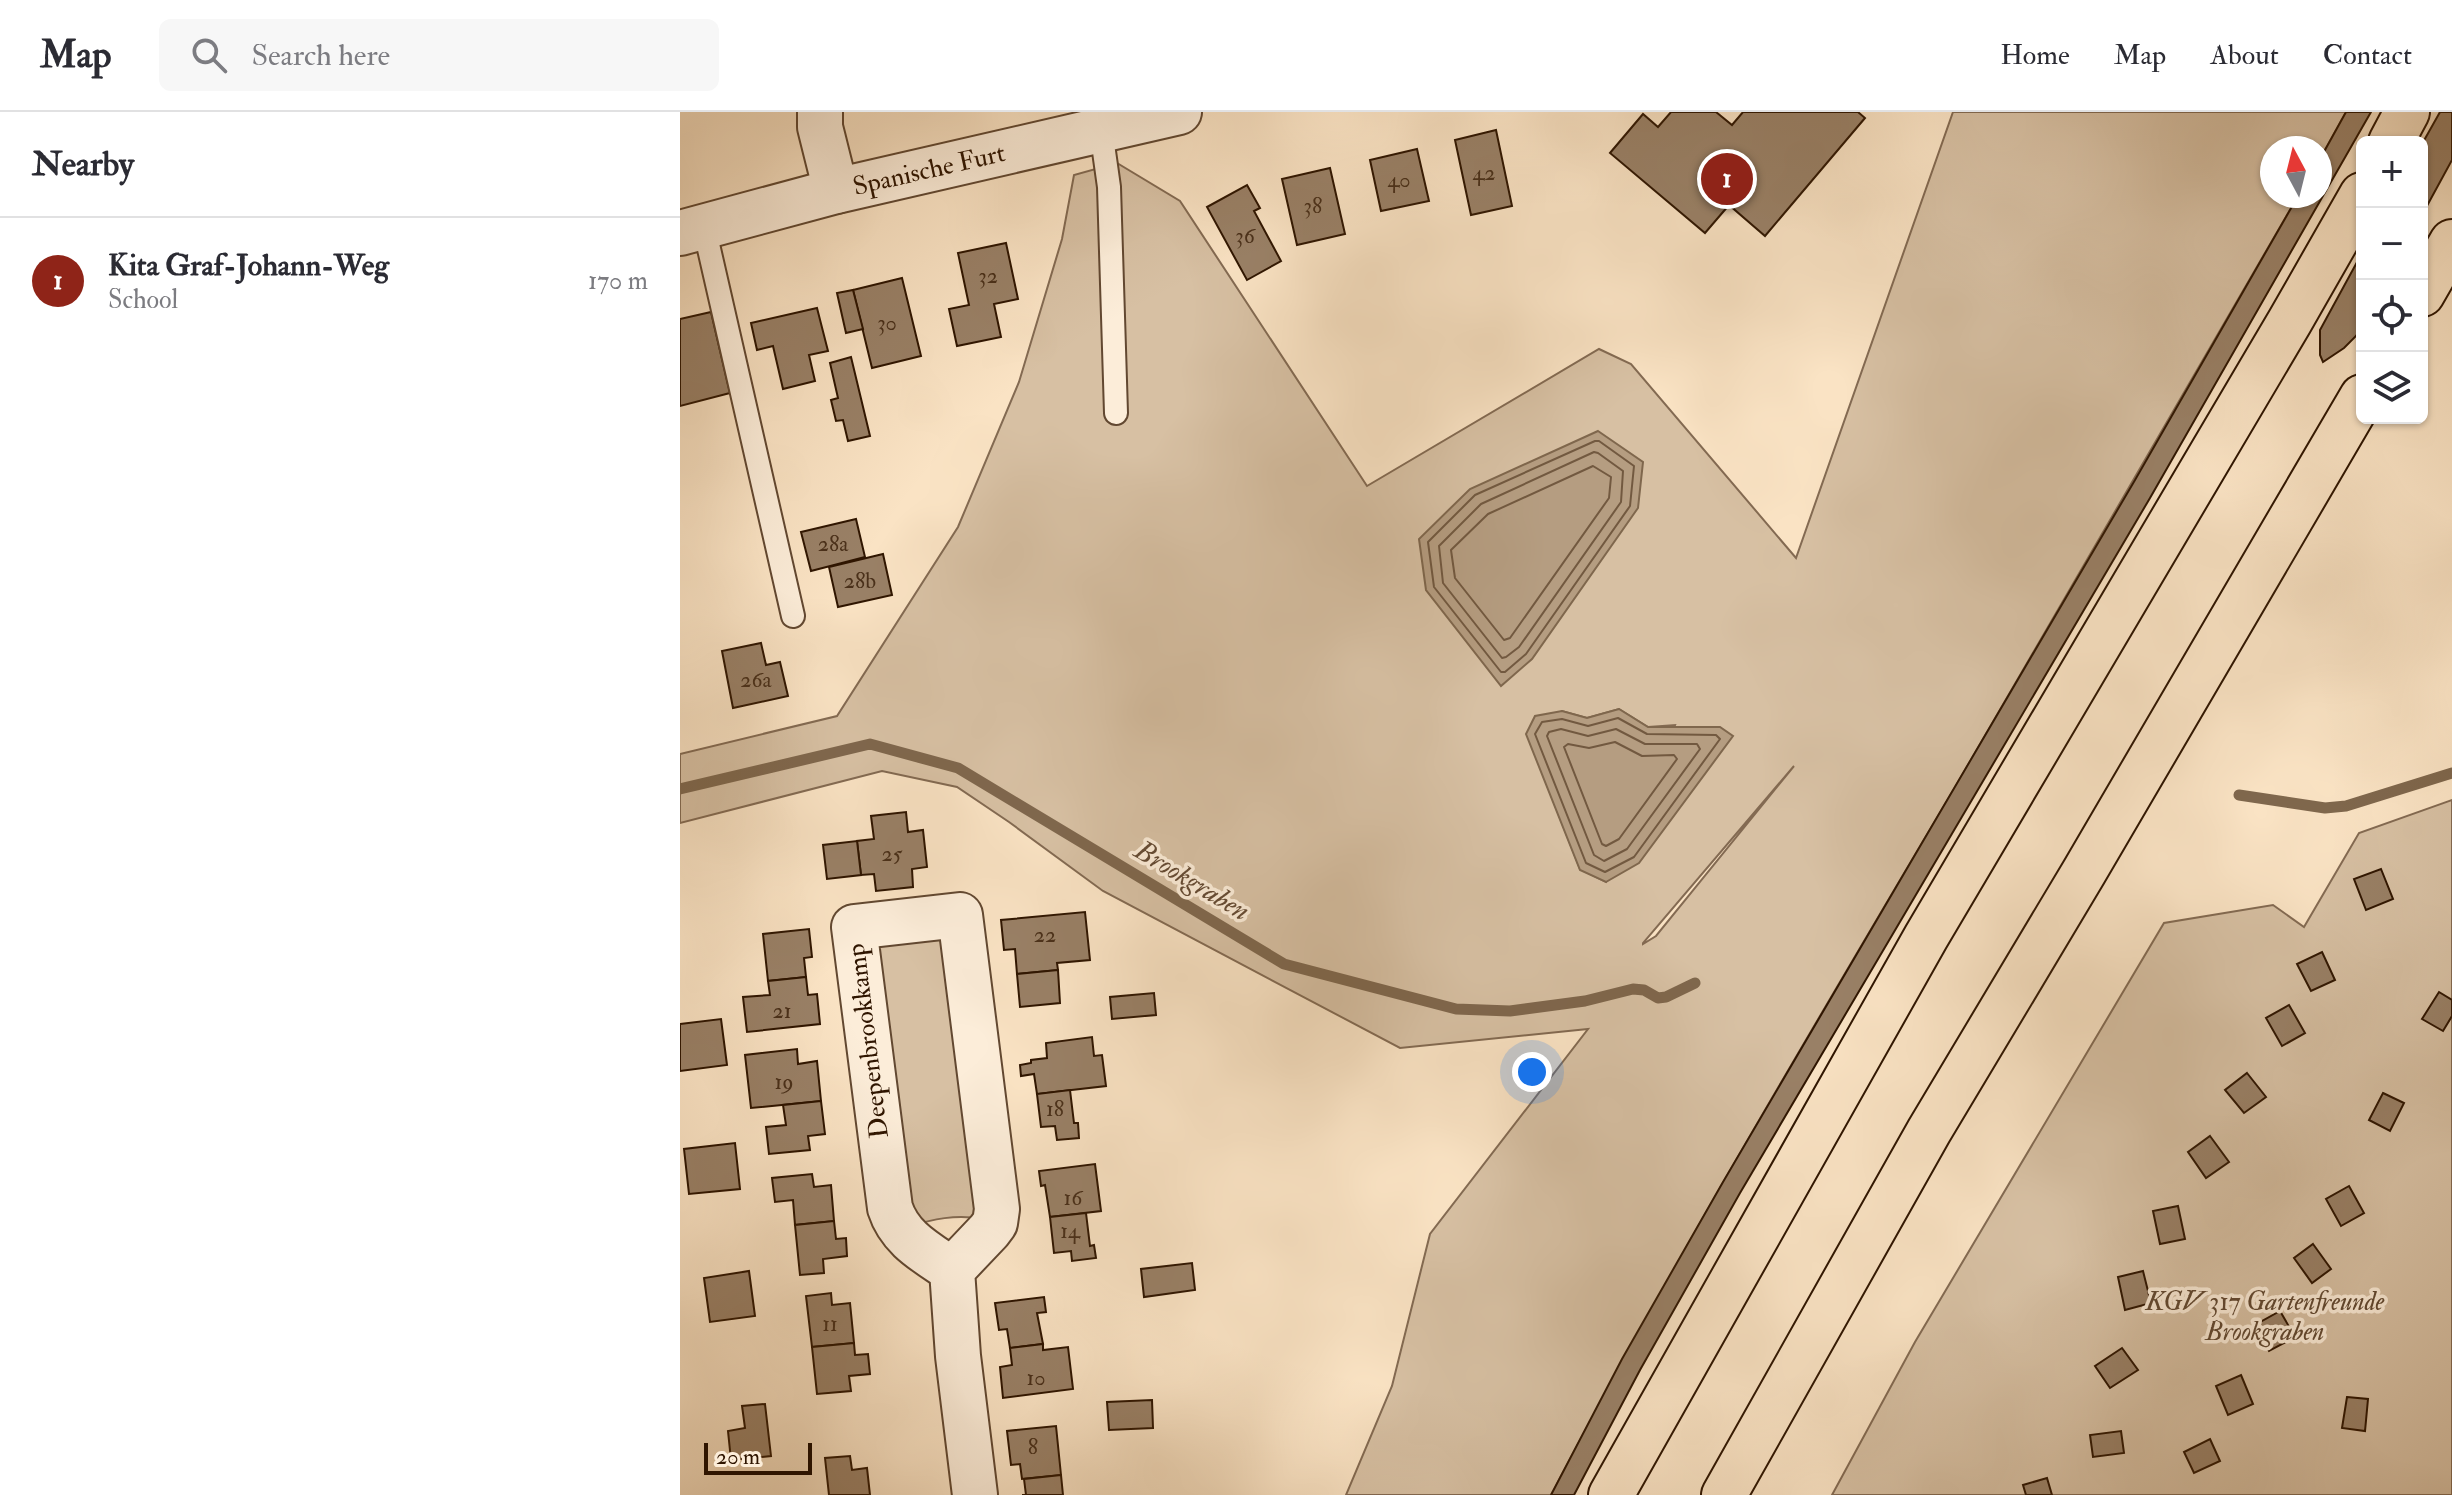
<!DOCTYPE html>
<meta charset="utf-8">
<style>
body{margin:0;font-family:"IM FELL Double Pica",serif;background:#f7f7f7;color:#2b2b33}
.controls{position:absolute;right:24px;top:24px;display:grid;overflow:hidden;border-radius:12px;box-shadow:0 2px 6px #0004}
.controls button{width:72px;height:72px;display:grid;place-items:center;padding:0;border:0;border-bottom:2px solid #e1e1e2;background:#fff;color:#2b2b33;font:40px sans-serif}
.compass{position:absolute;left:1580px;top:24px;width:72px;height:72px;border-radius:50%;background:#fff;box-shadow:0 2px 6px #0004;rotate:353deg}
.scale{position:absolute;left:24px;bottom:20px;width:108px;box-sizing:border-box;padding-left:8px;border:4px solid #2f1500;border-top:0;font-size:22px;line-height:28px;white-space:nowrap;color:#2f1500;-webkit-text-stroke:6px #fcedd9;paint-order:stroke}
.you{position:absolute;left:852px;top:960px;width:28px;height:28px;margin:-20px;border:6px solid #fff;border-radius:50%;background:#1a73e8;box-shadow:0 0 0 12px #1a73e833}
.badge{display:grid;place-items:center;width:52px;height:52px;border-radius:50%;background:#8f2418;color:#fff;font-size:26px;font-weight:700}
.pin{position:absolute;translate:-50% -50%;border:4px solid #fff;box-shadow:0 2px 8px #0006}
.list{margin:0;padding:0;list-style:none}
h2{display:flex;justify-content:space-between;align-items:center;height:104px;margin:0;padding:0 32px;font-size:34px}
h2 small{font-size:26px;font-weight:400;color:#7c7c81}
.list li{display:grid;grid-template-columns:52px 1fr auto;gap:24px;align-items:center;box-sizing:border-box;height:128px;padding:0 32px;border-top:2px solid #e1e1e2}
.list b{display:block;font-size:30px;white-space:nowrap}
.list p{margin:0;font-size:26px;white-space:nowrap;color:#7c7c81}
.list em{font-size:26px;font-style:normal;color:#7c7c81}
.icon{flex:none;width:44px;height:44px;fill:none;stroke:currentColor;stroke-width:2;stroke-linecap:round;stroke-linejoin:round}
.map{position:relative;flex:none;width:1772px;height:1383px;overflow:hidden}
header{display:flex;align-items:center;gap:48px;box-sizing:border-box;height:112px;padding:0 40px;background:#fff;border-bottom:2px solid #e1e1e2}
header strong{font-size:38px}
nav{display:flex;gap:44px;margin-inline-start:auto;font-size:28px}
.search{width:560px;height:72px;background:#f7f7f7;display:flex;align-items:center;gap:20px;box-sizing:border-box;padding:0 28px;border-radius:12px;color:#7c7c81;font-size:30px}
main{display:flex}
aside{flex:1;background:#fff}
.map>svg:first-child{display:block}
</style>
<header>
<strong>Map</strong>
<div class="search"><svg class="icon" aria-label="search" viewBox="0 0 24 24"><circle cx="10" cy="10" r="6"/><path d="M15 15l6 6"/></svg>Search here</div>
<nav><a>Home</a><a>Map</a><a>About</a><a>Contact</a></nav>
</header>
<main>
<aside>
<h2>Nearby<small></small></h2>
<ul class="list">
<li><span class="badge">1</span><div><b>Kita Graf-Johann-Weg</b><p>School</p></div><em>170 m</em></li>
</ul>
</aside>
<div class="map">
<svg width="1772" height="1383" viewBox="0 0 1772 1383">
<rect width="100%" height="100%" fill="#fae3c4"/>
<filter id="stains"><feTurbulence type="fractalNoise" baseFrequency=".0025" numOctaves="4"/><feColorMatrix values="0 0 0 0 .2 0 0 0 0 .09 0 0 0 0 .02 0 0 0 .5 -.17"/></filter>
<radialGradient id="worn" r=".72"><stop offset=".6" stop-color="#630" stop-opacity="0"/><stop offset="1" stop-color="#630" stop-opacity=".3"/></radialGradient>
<!-- green -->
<g fill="#d7c0a3" stroke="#836a52" stroke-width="2" fill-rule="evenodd">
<path d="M1273 0H1666L1640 47V36H1592V84H1618C1504 282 1390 480 1274 677 1136 910 997 1143 871 1383H666L712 1274 750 1122 908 917 720 936 423 779 329 710 277 675 202 659 0 711V642L157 604 278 415 339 270 382 127 394 63 437 51 500 89 687 374 919 237 951 252 1116 446ZM939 597 968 615 995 613 926 770 900 757 847 622 882 599 907 606ZM1114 654 976 824 963 832V831Z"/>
<polygon points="1772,688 1772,1383 1152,1383 1235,1230 1484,811 1593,793 1624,815 1679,721"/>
<path d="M273 817 303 1107C276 1102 253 1107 227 1115L188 845 201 827Z"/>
</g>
<!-- water -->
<g fill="#b59d81" stroke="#7f674d" stroke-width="2">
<polygon points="918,319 963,350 958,396 852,547 821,574 746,478 739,427 790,377"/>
<polygon points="939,597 968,615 1040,615 1053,624 959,751 926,770 900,758 846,622 855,604 882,599 907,606"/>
</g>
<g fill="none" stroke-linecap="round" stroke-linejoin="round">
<!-- shore -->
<g stroke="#725940" stroke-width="2">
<polygon points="915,329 919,329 954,354 950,394 846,542 825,560 821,560 754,475 748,430 795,383"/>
<polygon points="914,340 918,341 943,359 941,390 839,535 826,545 822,546 763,471 759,434 801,392"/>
<polygon points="913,354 931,365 929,386 830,526 824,528 775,466 771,438 808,402"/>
<polygon points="938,606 967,622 1036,623 1040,627 954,745 925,760 906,751 855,622 862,610 882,607 908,614"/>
<polygon points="881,617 908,624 936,617 965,632 1017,632 1020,637 947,737 924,749 914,743 867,624 869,620"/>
<polygon points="935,630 962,644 994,643 997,647 939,727 926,734 922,732 884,635 888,632 909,636"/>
</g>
<!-- stream -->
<g stroke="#7f674d" stroke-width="11">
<polyline points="0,677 190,632 278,656 604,852 776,897 830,899 905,889 953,877 964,878 978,886 986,885 1015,871"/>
<polyline points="1559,683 1645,696 1666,694 1772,661"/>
</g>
</g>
<!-- building -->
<g fill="#998066" stroke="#2f1500" stroke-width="2">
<polygon points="991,0 1036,0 1052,13 1063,0 1178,0 1185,6 1085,124 1049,93 1025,121 930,41 963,2 978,15"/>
<polygon points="1666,0 1691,0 1470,386 1060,1081 960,1258 894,1383 871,1383 942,1247 1043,1070 1455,368 1618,84 1640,84 1640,47"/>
<polygon points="1760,0 1772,0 1772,48 1742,103 1742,32"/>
<polygon points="816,18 832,94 791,103 775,28"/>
<polygon points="737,37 749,89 701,99 690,48"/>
<polygon points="650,56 665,122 617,133 602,67"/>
<polygon points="567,73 580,96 574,99 601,149 567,168 527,95"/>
<polygon points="326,131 338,187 314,192 321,225 277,234 269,197 289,193 278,141"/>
<polygon points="1682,141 1682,214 1676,224 1664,236 1643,250 1640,243 1640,218"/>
<polygon points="222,166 241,244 192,256 173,178"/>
<polygon points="173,178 183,217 166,221 157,181"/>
<polygon points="137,196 148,239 129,243 135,269 103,277 93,234 77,238 71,211"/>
<polygon points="31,200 50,281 0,294 0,207"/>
<polygon points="171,245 190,324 168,329 163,308 156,309 151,288 158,286 150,251"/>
<polygon points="176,407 185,445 131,459 121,420"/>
<polygon points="203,442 212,483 158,495 149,455"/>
<polygon points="81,531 86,553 100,550 108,584 53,596 42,539"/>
<polygon points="226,700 228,720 243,718 247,755 232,757 233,775 196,779 194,762 181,763 177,729 194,727 191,704"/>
<polygon points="177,729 181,763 147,767 143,733"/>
<polygon points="1701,757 1713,787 1686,798 1674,767"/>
<polygon points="405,800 410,848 377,851 378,858 337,862 335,837 324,838 321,808"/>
<polygon points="129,817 132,845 124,846 126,865 88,869 83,822"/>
<polygon points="1642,840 1655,868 1631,879 1617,852"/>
<polygon points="378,858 380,891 340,895 337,862"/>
<polygon points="126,865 128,883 137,882 140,912 67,920 63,885 90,883 88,869"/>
<polygon points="1759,880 1772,888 1772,904 1763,919 1742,907"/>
<polygon points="474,881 476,903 432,907 430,885"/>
<polygon points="1609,893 1625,921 1602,934 1586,906"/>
<polygon points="41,907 47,953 0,959 0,912"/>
<polygon points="412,925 414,944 422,943 426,974 357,982 354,962 341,964 340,953 351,951 351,948 367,946 366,931"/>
<polygon points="117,937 118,952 137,949 141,989 71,996 65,943"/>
<polygon points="1567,961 1586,985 1564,1001 1545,978"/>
<polygon points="390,978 394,1011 398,1011 399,1026 377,1028 375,1014 361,1015 357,982"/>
<polygon points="1703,981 1724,991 1710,1019 1689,1008"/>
<polygon points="141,989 145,1022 128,1024 130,1038 89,1042 86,1015 106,1013 103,993"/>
<polygon points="1530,1024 1549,1050 1526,1066 1508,1040"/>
<polygon points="55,1031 60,1077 9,1082 4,1037"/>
<polygon points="415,1052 421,1099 370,1105 365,1073 361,1074 359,1059"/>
<polygon points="132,1062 134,1075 151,1073 154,1109 115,1113 113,1088 95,1090 92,1066"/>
<polygon points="1669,1074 1684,1101 1661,1114 1646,1087"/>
<polygon points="1498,1094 1505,1127 1480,1132 1473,1099"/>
<polygon points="406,1101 410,1134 414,1133 416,1146 392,1149 391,1139 374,1141 370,1105"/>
<polygon points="154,1109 156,1127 166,1126 167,1144 143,1147 144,1161 120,1163 115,1113"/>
<polygon points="1633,1132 1651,1157 1632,1171 1614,1146"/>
<polygon points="512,1151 515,1178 464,1185 461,1157"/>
<polygon points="69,1159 75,1204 30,1210 24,1166"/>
<polygon points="1463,1159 1471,1191 1445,1198 1438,1165"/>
<polygon points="151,1181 152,1193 170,1191 174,1231 132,1235 126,1184"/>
<polygon points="364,1185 366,1200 357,1201 363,1232 330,1236 327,1217 319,1218 315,1191"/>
<polygon points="1600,1199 1615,1225 1589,1239 1575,1213"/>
<polygon points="174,1231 175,1243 188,1242 190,1262 169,1264 171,1279 137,1282 132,1235"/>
<polygon points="363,1232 363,1238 388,1235 393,1277 323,1286 320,1255 332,1253 330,1236"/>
<polygon points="1442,1236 1458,1258 1430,1276 1415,1254"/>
<polygon points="1561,1263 1573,1292 1548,1303 1536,1274"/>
<polygon points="1667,1285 1688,1287 1685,1319 1662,1316"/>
<polygon points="472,1288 473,1316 429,1318 427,1290"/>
<polygon points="85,1292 91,1344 51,1348 48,1319 65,1316 62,1294"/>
<polygon points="376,1314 381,1363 342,1367 340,1352 331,1353 327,1319"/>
<polygon points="1441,1319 1444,1341 1413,1345 1410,1323"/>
<polygon points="1530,1327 1540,1349 1514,1361 1504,1340"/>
<polygon points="170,1344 172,1358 187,1356 190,1383 149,1383 145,1346"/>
<polygon points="381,1363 383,1383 342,1383 346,1383 344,1367"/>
<polygon points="1367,1366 1372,1383 1346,1383 1343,1373"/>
</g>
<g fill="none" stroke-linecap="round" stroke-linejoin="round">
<defs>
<g id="lane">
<polyline points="421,18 429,75 436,301"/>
<polyline points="24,115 113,504"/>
</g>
<g id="street">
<polyline points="140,0 140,15 156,79"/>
<polyline points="0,121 156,79 499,0"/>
<path d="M272 1158C246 1140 220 1127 210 1096L174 815 280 803 317 1097 315 1111 309 1119 272 1158 278 1244 295 1383"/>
</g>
<g id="highway">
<polyline points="1711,30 1727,0"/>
<polyline points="1742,182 1772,130"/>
<polyline points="931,1383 1246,825 1610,209 1682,83"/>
<polyline points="1044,1383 1249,1019 1404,760 1682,285"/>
</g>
</defs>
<!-- lane casing -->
<use href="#lane" stroke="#624831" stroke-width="26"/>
<!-- street casing -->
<use href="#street" stroke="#624831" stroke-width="48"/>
<!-- highway casing -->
<use href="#highway" stroke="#2f1500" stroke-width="48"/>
<!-- lane -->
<use href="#lane" stroke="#fcedd9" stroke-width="22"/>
<!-- street -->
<use href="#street" stroke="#fcedd9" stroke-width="44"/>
<!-- highway -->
<use href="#highway" stroke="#fae3c4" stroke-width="44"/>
</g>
<g text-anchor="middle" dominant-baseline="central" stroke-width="7" stroke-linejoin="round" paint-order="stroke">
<!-- number labels -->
<g font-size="22" fill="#4a301a">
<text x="804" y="61">42</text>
<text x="719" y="68">40</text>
<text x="633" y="94">38</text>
<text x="565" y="124">36</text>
<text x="308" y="164">32</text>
<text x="207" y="211">30</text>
<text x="153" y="432">28a</text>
<text x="180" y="469">28b</text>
<text x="76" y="568">26a</text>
<text x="212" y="742">25</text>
<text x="365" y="823">22</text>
<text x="102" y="899">21</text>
<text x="104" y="970">19</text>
<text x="375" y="997">18</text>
<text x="393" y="1086">16</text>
<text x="390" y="1119">14</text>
<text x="150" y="1212">11</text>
<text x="356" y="1266">10</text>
<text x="353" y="1335">8</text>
</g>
<!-- street labels -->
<g font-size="26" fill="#2f1500" stroke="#fcedd9">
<text transform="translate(249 58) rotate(-13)">Spanische Furt</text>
<text transform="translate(188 929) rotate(-97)">Deepenbrookkamp</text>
</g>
<!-- park labels -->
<g font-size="26" font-style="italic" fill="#614831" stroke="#fcedd9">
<text x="1585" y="1190">KGV 317 Gartenfreunde<tspan x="1585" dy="30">Brookgraben</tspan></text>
</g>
<!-- water labels -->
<g font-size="28" font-style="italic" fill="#654b34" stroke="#fcedd9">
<text transform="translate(512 769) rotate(31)">Brookgraben</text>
</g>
</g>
<rect width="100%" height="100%" filter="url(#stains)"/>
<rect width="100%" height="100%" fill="url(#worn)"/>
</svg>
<div class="controls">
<button>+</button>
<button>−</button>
<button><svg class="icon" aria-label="locate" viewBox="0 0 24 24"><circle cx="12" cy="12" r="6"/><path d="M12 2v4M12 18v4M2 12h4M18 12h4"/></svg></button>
<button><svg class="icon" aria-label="layers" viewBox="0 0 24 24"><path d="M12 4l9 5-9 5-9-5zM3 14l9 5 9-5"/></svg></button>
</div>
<svg class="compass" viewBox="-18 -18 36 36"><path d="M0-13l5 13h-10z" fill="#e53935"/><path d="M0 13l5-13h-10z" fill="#7c7c81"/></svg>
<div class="scale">20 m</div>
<div class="you"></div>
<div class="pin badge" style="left:1047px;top:67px">1</div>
</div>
</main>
